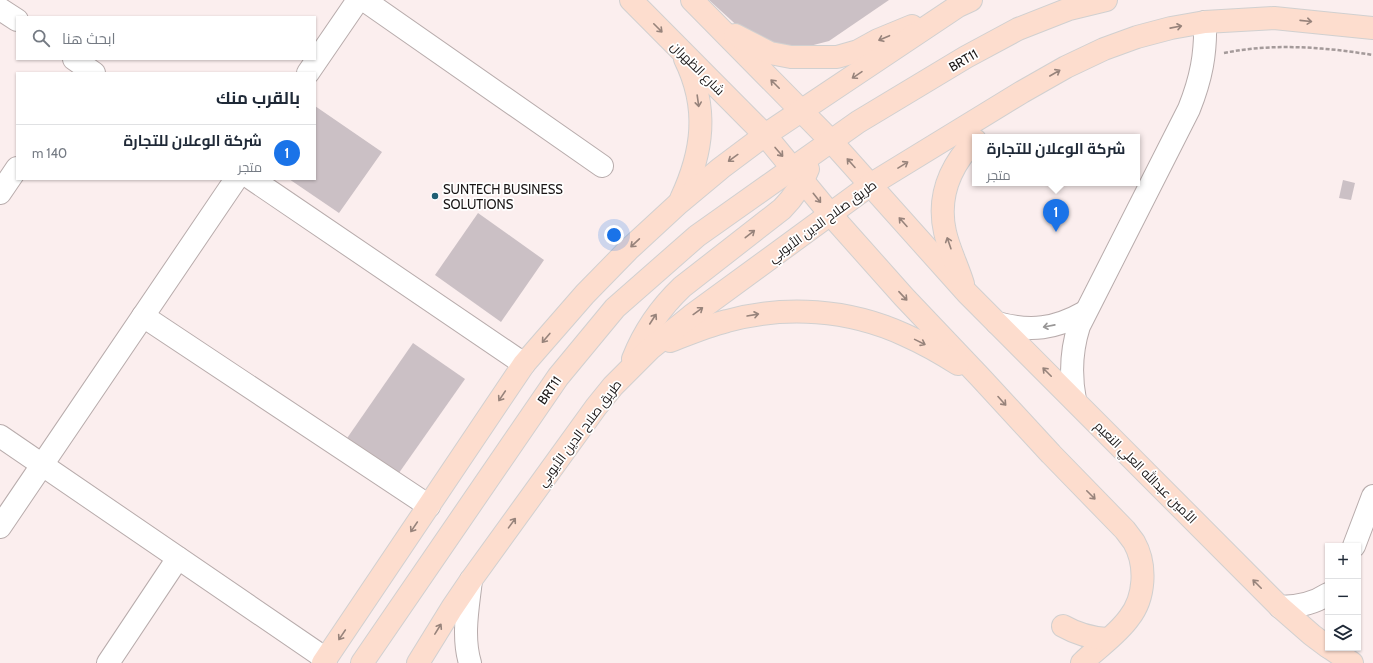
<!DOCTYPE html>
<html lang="ar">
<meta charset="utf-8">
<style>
body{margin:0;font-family:Cabin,Cairo,sans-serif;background:#f2f2f3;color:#1f2937;direction:rtl}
.controls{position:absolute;right:12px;bottom:12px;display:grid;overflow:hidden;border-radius:0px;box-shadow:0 1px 3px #0004}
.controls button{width:36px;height:36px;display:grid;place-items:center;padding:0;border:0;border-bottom:1px solid #e0e1e3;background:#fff;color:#1f2937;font:20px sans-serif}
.you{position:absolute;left:614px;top:235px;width:14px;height:14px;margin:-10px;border:3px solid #fff;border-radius:50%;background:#1a73e8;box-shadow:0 0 0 6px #1a73e833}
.badge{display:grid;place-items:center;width:26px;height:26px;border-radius:50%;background:#1a73e8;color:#fff;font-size:13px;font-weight:700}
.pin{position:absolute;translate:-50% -33px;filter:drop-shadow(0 1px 2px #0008)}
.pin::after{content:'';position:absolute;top:21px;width:14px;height:12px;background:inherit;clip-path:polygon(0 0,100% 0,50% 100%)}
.popup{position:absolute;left:972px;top:134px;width:168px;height:52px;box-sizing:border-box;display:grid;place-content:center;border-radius:0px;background:#fff;filter:drop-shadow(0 1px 3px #0005);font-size:13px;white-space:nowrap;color:#747a83}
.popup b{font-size:15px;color:#1f2937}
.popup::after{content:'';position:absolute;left:50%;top:100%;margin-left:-8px;border:8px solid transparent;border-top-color:#fff}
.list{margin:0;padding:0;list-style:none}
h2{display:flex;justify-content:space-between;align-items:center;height:52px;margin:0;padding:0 16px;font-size:17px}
h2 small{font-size:13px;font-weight:400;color:#747a83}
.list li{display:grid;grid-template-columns:26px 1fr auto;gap:12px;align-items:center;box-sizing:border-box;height:56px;padding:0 16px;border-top:1px solid #e0e1e3}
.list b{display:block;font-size:15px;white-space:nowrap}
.list p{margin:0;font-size:13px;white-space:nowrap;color:#747a83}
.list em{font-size:13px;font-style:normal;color:#747a83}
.icon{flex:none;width:22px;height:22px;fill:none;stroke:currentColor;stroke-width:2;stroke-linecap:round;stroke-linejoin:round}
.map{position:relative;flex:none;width:1373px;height:663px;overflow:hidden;direction:ltr}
.search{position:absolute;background:#fff;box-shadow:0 1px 3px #0004;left:16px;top:16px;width:300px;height:44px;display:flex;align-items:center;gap:10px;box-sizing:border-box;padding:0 14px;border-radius:0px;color:#747a83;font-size:15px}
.panel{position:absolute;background:#fff;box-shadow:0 1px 3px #0004;left:16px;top:72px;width:300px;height:108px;border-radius:0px;direction:rtl}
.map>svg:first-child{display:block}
</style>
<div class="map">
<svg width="1373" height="663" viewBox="0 0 1373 663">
<rect width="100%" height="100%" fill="#fbeeee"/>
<!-- building -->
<g fill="#cbc0c5">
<polygon points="709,0 889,0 829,41 802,48 779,45 743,31"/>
<polygon points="315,106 382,152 339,213 289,179 315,179"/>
<polygon points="1343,180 1355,183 1351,200 1339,198"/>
<polygon points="478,213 544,260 501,322 435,275"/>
<polygon points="413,343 465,379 394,480 343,444"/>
</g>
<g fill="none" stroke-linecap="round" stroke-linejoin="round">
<defs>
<g id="minor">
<polyline points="364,0 602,166"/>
<polyline points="0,9 17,20"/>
<polyline points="74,59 94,73"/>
<polyline points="308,73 358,0"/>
<polyline points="252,179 524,364"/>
<polyline points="0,193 17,168"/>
<polyline points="143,316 429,506"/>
<path d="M997 323C1031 332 1055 329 1085 312"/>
<path d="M1075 400C1070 374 1071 351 1079 326L1189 109C1201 79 1206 54 1205 22"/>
<polyline points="0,436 326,659"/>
<polyline points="0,527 236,179"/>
<polyline points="1354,546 1373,496"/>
<path d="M1280 607C1298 607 1313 604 1328 594"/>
<polyline points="108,663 178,558"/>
<path d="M470 663C462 636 468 607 471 580"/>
</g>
<g id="major">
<path d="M631 0 765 135 831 215 904 297 980 377 1051 454 1125 530C1128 534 1131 538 1134 542 1147 565 1145 598 1129 618 1117 635 1097 648 1082 663"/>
<polyline points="692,0 831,141 967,293 1280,607 1312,635 1328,647"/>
<polyline points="735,35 770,53 791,57 837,57 858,51 878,40 912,26"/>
<path d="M681 199C703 152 709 108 685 59"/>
<path d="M963 284C958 267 949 250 945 232 937 196 950 166 975 140"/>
<path d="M670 341C688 334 707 326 727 321 785 305 849 309 905 335 923 343 941 353 958 364"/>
<path d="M633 359C644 331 660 308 682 287L782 209C794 197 802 185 808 169"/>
<path d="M1063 626C1077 634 1091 638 1107 639"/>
<polyline points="1330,648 1352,663"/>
<polyline points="323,663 524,364 585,294 628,250 679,203 721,168 765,135 958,6 971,0"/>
<polyline points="362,663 558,377 615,308 697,236 858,122 966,57 1018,29 1069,9 1106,0"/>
<polyline points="418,663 452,608 471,580 596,407 613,386 650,349 691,316 870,185 1022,92 1066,67 1104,49 1137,37 1171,28 1205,22 1274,18 1373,28"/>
</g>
</defs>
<!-- minor casing -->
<use href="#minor" stroke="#b8acac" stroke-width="24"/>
<!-- major casing -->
<use href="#major" stroke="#d1d0d0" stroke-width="24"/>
<!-- path -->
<path stroke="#a49a9a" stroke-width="2.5" stroke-dasharray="4 2" stroke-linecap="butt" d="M1224 53C1273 43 1324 47 1373 55"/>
<!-- minor -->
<use href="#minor" stroke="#fff" stroke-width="22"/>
<!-- major -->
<use href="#major" stroke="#fdddce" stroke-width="22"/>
</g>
<!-- one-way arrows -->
<defs><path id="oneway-shaft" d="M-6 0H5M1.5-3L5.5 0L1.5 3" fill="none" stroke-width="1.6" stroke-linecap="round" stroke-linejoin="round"/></defs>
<g stroke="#97837b">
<use href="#oneway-shaft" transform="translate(1306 21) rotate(6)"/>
<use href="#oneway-shaft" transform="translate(1176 27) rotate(-11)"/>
<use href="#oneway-shaft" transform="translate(658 28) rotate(45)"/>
<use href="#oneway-shaft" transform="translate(884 38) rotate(157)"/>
<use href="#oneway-shaft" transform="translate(1055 73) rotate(-30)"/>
<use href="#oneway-shaft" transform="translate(857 75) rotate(146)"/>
<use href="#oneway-shaft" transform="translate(775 84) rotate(-135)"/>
<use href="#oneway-shaft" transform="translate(698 101) rotate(82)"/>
<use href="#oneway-shaft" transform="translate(779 152) rotate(49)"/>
<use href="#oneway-shaft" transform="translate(733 158) rotate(144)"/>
<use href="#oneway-shaft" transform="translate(851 163) rotate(-132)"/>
<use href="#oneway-shaft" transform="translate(903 165) rotate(-32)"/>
<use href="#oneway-shaft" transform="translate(817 198) rotate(51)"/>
<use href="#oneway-shaft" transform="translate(903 222) rotate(-132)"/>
<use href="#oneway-shaft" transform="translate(750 234) rotate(-38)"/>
<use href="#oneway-shaft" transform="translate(635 243) rotate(137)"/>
<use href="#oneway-shaft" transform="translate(949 243) rotate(-109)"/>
<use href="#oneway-shaft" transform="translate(903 296) rotate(47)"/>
<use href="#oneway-shaft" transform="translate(698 311) rotate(-36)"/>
<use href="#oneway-shaft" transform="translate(753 315) rotate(-10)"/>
<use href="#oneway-shaft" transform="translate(653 319) rotate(-57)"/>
<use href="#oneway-shaft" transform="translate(546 338) rotate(130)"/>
<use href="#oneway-shaft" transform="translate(920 342) rotate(26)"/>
<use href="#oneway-shaft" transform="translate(1047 372) rotate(-135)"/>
<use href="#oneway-shaft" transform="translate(502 396) rotate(124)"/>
<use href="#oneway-shaft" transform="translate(1002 401) rotate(48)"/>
<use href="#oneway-shaft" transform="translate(1091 495) rotate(45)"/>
<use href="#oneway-shaft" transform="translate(512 523) rotate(-54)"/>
<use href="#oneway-shaft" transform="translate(414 527) rotate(124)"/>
<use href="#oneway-shaft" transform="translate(1257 584) rotate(-135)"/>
<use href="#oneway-shaft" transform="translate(438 629) rotate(-58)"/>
<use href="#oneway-shaft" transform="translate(342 635) rotate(124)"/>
</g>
<use stroke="#989696" href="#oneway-shaft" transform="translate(1049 326) rotate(169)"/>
<!-- markers -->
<circle fill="#1f5f74" stroke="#fff" stroke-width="1.5" cx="435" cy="196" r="4"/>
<g text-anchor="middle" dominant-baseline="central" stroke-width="3.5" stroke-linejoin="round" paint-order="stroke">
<!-- street labels -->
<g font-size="13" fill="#1a1616" stroke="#fff">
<text transform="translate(963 60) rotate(-30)">BRT11</text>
<text transform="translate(698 68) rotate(45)">شارع الظهران</text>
<text transform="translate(822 221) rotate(-36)">طريق صلاح الدين الأيوبي</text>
<text transform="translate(549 390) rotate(-55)">BRT11</text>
<text transform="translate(579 433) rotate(-53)">طريق صلاح الدين الأيوبي</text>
<text transform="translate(1146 472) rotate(45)">الأمين عبدالله العلي النعيم</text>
</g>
<!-- poi labels -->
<g font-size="13" fill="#1a1616" stroke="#fff" text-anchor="start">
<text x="443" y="189">SUNTECH BUSINESS<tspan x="443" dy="15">SOLUTIONS</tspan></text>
</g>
</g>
</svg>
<div class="controls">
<button>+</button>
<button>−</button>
<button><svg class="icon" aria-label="layers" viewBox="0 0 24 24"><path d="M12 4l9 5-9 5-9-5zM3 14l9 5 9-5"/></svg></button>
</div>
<div class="you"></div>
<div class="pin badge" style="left:1056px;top:232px">1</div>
<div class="popup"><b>شركة الوعلان للتجارة</b>متجر</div>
<div class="search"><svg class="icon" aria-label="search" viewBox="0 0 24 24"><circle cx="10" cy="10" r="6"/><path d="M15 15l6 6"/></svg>ابحث هنا</div>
<section class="panel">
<h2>بالقرب منك<small></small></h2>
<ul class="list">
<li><span class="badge">1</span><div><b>شركة الوعلان للتجارة</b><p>متجر</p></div><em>140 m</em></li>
</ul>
</section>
</div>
